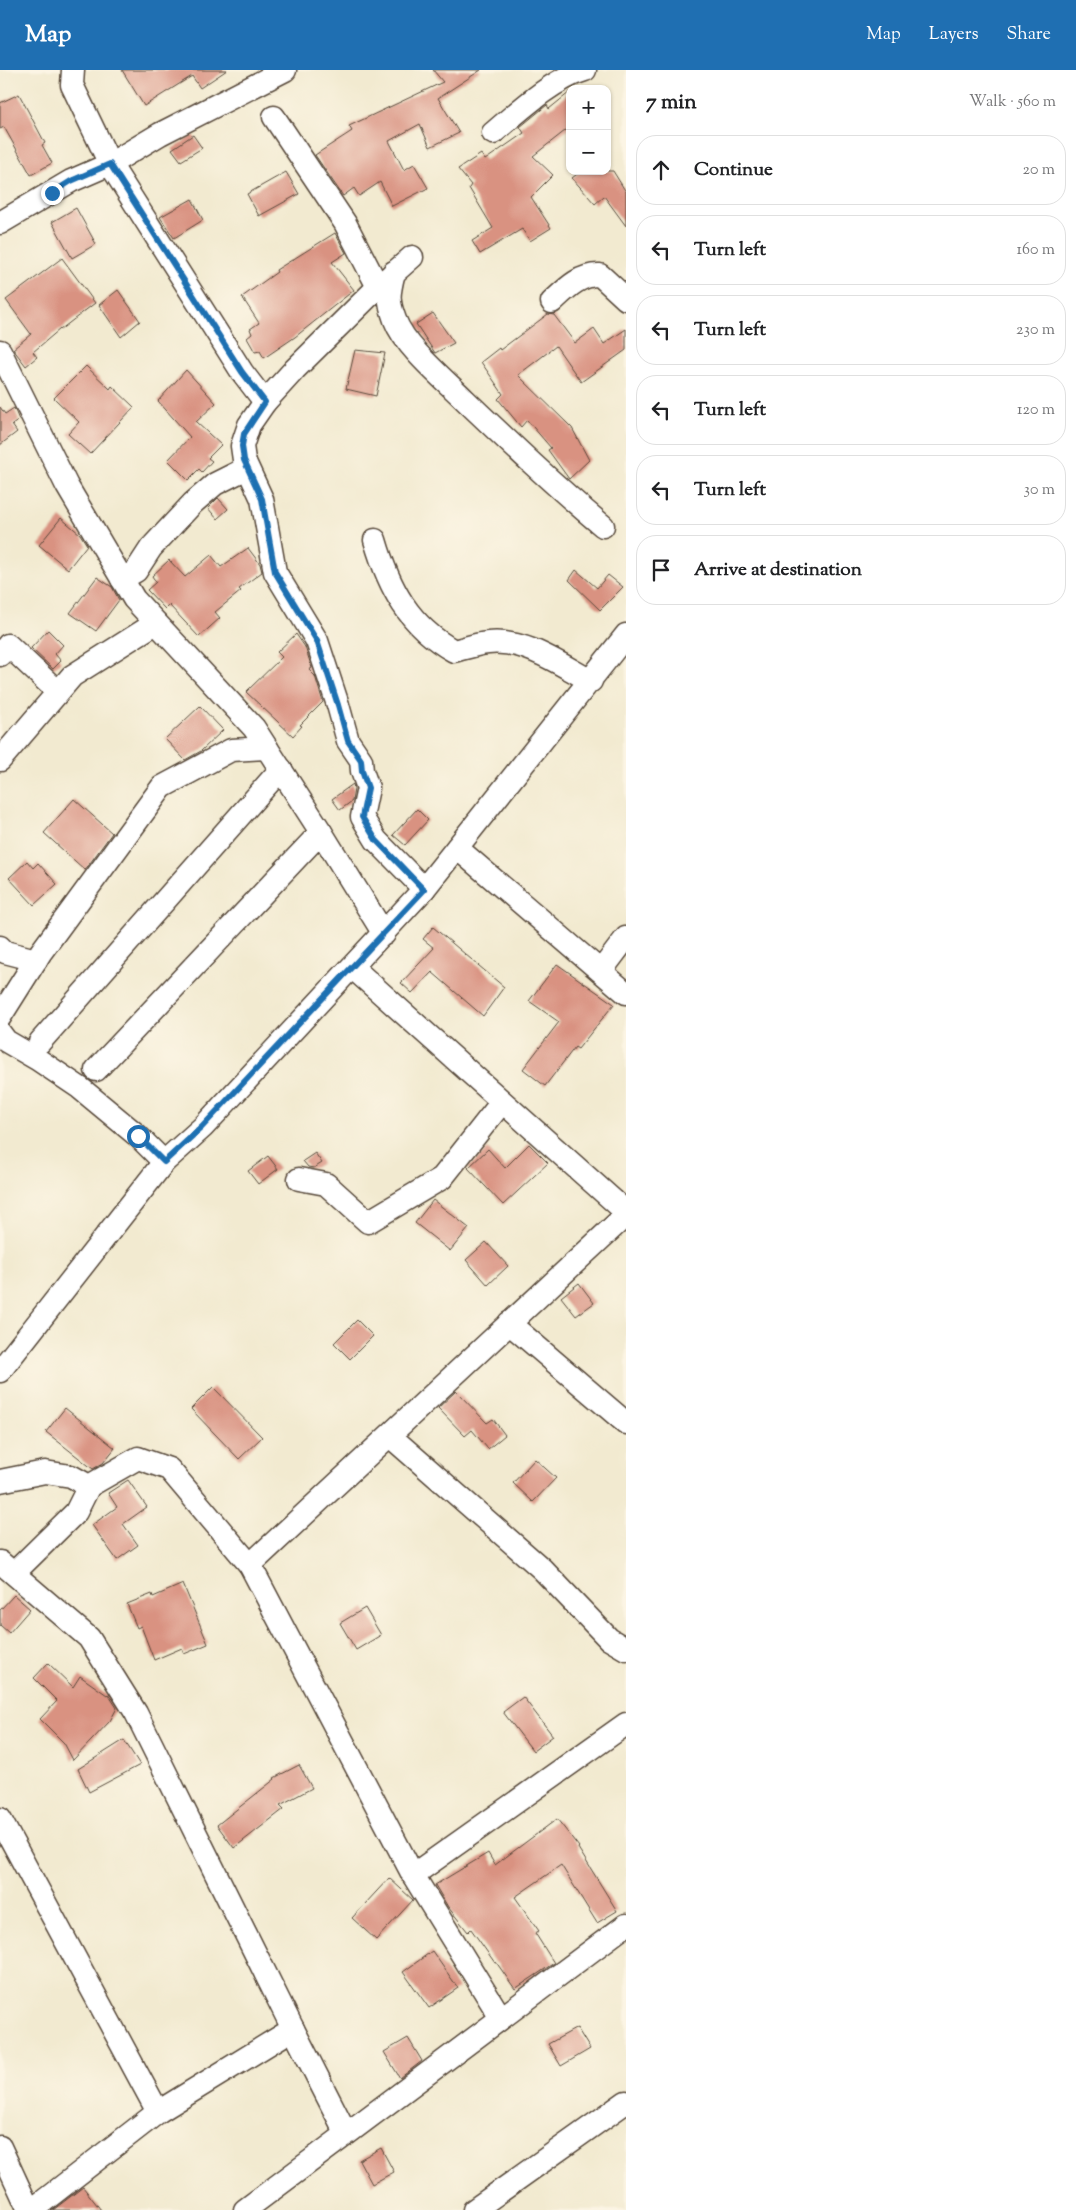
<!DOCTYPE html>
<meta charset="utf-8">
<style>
body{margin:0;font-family:"Sorts Mill Goudy",serif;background:#f6f6f6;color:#202124}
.controls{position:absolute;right:15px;top:15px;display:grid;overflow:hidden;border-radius:10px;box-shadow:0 1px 4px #0004}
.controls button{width:45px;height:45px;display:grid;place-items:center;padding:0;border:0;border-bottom:1px solid #e0e0e0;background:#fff;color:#202124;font:25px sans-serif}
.stop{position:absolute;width:15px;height:15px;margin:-11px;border:4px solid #1f6fb2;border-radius:50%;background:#fff}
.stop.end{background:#1f6fb2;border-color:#fff;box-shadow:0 1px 5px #0008}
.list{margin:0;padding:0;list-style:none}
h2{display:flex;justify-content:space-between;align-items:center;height:65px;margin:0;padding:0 20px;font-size:21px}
h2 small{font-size:16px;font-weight:400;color:#757577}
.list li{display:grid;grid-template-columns:32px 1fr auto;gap:15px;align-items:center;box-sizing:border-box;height:70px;margin:0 10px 10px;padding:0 10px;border:1px solid #e0e0e0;border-radius:20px}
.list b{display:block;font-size:19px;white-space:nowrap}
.list em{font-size:16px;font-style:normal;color:#757577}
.icon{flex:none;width:28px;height:28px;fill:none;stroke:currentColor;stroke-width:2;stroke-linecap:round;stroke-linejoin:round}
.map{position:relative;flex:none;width:626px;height:2140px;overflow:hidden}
header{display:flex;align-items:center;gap:30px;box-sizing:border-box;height:70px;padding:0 25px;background:#1f6fb2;color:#fff}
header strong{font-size:24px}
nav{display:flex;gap:28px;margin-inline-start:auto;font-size:18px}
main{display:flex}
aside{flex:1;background:#fff}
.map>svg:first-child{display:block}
</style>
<header>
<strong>Map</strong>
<nav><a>Map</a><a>Layers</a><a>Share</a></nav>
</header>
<main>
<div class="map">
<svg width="626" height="2140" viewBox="0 0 626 2140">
<rect width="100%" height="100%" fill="#fcf5e5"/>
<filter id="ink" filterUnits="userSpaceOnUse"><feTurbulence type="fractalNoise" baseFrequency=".02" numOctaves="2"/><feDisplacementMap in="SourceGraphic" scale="10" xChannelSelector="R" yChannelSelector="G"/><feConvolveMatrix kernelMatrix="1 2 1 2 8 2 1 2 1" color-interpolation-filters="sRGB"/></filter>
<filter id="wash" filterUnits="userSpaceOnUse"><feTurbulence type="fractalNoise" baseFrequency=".0096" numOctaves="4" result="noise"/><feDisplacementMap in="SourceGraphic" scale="20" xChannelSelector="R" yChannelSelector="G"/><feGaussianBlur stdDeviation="1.12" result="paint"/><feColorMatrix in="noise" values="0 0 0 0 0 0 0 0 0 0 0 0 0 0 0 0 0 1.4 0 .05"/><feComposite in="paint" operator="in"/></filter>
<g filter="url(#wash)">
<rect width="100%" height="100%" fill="#f2ead0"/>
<g id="blocks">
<!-- building -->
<g fill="#d99281">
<polygon points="122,0 227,0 200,18 192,6 144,36"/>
<polygon points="433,0 481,0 438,28 459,63 430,77 420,54 389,71 404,100 414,94 428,118 392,136 380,112 359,126 354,118 343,126 315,85 352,61 349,56 443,12"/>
<polygon points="570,22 570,57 533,86 553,105 531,127 551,158 530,171 522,159 480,184 472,171 493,158 469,118 471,115 458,99 481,84 485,90 524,63 520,57 547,35 549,39"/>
<polygon points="19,24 45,73 42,75 52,93 31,105 4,57 0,59 0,33"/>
<polygon points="193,65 202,78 181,91 172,79"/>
<polygon points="581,101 613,101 626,122 626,156 604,126 595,134 572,108"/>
<polygon points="286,102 299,124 259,146 247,124"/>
<polygon points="192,129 203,150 174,168 160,147"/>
<polygon points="76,138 96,174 72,188 52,152"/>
<polygon points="335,163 346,183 332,192 354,220 295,267 264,288 260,281 255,282 247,268 252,264 250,259 259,253 242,227 277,202 276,200"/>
<polygon points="62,188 95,233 60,260 60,259 33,282 37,287 26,296 13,279 31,264 6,230"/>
<polygon points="118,220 140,251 121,267 99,235"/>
<polygon points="433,243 454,273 435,283 416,254"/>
<polygon points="548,244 554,245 575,273 594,259 604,274 626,259 626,280 581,312 556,276 518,305 572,358 589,390 569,409 548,380 551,378 527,350 521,357 498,329 503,324 481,292 499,278 500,280"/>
<polygon points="355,280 385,283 376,326 346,319"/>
<polygon points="86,296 110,319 112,316 134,337 90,384 68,364 79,352 54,328"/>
<polygon points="186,300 216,333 196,352 221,375 208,388 212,391 202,402 199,399 188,410 168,390 190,367 158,331"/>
<polygon points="0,337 5,344 14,338 19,350 12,355 17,362 0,375"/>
<polygon points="218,428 228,439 217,449 208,438"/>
<polygon points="61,448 80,464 87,475 68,499 39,475"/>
<polygon points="248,478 260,494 262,502 239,519 241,521 215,542 220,548 199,567 169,535 165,539 147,520 156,512 152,506 169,490 185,507 211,485 221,497"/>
<polygon points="576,500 597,518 608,505 623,517 600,540 569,510"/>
<polygon points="97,507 112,517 119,530 96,561 70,543"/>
<polygon points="48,560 63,575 55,584 61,591 53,599 31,578"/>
<polygon points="296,564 305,577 312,598 309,600 315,606 323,632 300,655 302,656 293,666 246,622 282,587 277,582"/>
<polygon points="200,636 223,660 201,681 185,690 165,669"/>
<polygon points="353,714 354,719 352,731 340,740 332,729"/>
<polygon points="74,729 112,763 85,800 44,763"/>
<polygon points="417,739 428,750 405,775 393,765"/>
<polygon points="27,791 33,798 38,793 57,814 34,835 9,808"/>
<polygon points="433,857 504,917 483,946 432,902 412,923 401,913 434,878 423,869"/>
<polygon points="557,894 614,934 578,979 575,977 545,1016 523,999 559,952 529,931"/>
<polygon points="529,1074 548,1093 503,1135 468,1098 488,1079 505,1098"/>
<polygon points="315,1083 322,1093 314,1098 308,1097 303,1091"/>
<polygon points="268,1086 278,1099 258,1114 248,1101"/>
<polygon points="433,1130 469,1158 450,1181 415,1153"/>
<polygon points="486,1172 508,1196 488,1215 466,1190"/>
<polygon points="579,1213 594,1233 576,1246 561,1227"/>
<polygon points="357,1250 373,1266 350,1289 334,1273"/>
<polygon points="213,1317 262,1367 239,1389 191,1339"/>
<polygon points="456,1321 487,1353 493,1349 505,1365 488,1379 472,1360 465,1366 438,1338"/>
<polygon points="65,1338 115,1378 103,1393 93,1399 46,1362"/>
<polygon points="535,1389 556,1408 533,1432 513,1413"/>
<polygon points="128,1410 147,1437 123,1454 138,1475 117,1490 92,1455 117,1437 108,1423"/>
<polygon points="183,1514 208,1574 184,1584 182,1578 154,1590 141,1556 137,1558 127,1534 152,1524 153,1527"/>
<polygon points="14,1525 30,1539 9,1563 0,1555 0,1540"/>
<polygon points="365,1538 381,1565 356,1580 340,1553"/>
<polygon points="48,1593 73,1617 80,1606 107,1625 108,1624 117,1638 110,1651 73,1690 64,1673 40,1649 57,1631 34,1608"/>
<polygon points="523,1627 553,1666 533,1681 503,1642"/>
<polygon points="124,1670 140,1695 89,1722 78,1699"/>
<polygon points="299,1695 312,1718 280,1735 284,1739 234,1778 217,1755 275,1709 274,1708"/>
<polygon points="557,1749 579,1777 578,1778 617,1841 597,1853 561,1795 515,1827 539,1861 535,1863 554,1893 515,1919 496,1892 495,1893 471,1859 468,1862 448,1837 435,1815 488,1783 495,1795"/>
<polygon points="389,1808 413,1830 376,1870 352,1848"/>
<polygon points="432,1881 458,1918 429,1938 403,1902"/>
<polygon points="577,1958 590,1979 561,1996 548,1974"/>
<polygon points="408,1968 422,1991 400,2008 384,1982"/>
<polygon points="381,2078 394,2102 372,2114 359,2090"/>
<polygon points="83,2117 101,2140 53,2140"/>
</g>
</g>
</g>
<g filter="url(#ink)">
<use href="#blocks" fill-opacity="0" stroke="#564739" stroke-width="1"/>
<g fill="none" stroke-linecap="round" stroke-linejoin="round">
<defs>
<g id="minor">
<polyline points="73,0 72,15 110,94 242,302 265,332"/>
<polyline points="274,47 345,153 378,217"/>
<path d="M493 63C519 41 553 9 585 0"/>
<polyline points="0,153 71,111 110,94 160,64 285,0"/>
<polyline points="412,187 378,217 295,299 265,332 249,355 242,376 244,390 262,429 275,502 317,571 338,635 348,671 361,690 362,701 368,718 362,747 376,770 424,819"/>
<path d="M394 202C389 223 387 229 395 250 405 277 444 309 465 330 510 373 555 416 603 456"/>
<path d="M552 232C566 219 580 204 600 205L626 229"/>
<polyline points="0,281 67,416 134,529 254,658 321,762 384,864"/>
<path d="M375 470C389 518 409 556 454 581 465 578 477 574 488 573 526 569 559 594 591 611"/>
<polyline points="122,509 136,501 151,478 193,433 215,414 247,398"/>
<polyline points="0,585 8,575 58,622"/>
<polyline points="0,690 72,606 156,553"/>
<polyline points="457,778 626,923"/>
<polyline points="0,877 5,882 36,890"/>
<polyline points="353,898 626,1142"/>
<polyline points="601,901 626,868"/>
<polyline points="0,947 41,882 162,717 231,680 267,678"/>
<polyline points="0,963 6,971 37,989 80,1018 138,1066 164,1092"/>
<polyline points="40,972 281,699"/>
<polyline points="96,1000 321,762"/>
<polyline points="299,1109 326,1114 368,1152 442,1108 502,1032"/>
<polyline points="509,1253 626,1353"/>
<polyline points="0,1301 164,1092 203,1057 424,819 626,565"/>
<polyline points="390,1366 542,1499 609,1569 626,1579"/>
<polyline points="0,1411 45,1402 71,1406 89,1416 138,1388 169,1399 250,1495"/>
<polyline points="0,1492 89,1568 136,1643 293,1959"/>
<polyline points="14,1503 76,1442 89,1416"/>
<polyline points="0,1749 158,2042"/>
<polyline points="413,1805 250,1495 626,1145"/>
<polyline points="501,1948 413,1805 626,1654"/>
<polyline points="0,2077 29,2140"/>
<polyline points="32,2140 158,2042 293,1959 346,2063"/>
<polyline points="245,2140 626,1855"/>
<polyline points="474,2140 626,2032"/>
</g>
</defs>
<!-- minor casing -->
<use href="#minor" stroke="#564739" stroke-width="25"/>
<!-- minor -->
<use href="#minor" stroke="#fff" stroke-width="22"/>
</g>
</g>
<g fill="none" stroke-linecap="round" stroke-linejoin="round" filter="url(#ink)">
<!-- route -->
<polyline stroke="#1f6fb2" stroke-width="6" points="52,123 71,111 110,94 242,302 265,332 244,364 242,376 244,390 262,429 275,502 317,571 338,635 348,671 361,690 362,701 368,718 362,747 376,770 424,820 202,1057 164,1092 138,1066"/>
</g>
</svg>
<div class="controls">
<button>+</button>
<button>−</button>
</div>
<div class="stop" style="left:138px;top:1066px"></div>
<div class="stop end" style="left:52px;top:123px"></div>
</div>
<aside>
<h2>7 min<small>Walk · 560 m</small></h2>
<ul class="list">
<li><svg class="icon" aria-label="ahead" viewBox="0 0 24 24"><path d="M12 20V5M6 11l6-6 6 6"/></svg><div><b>Continue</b></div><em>20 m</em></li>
<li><svg class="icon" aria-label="left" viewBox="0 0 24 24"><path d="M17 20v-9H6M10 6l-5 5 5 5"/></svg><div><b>Turn left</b></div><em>160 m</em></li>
<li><svg class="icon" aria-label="left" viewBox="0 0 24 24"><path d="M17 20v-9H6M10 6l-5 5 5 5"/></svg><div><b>Turn left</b></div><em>230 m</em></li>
<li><svg class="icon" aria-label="left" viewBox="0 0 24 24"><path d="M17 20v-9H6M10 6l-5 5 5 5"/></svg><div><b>Turn left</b></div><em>120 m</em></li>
<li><svg class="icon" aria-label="left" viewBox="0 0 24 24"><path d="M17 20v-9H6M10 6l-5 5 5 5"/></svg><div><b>Turn left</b></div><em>30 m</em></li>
<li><svg class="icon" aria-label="arrive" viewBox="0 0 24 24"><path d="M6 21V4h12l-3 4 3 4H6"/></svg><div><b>Arrive at destination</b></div></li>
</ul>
</aside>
</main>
